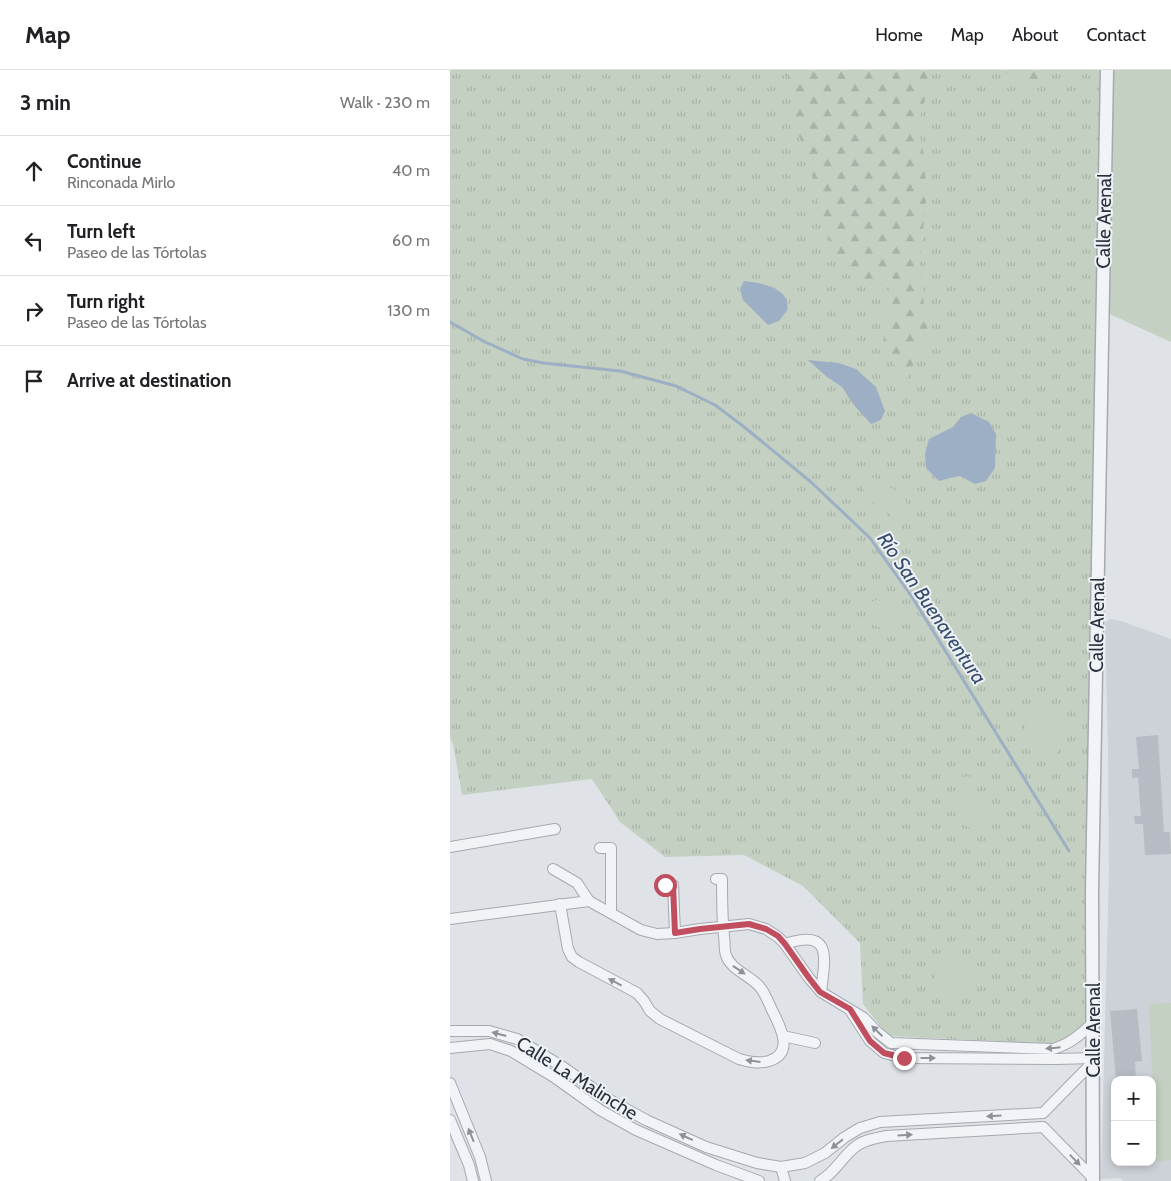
<!DOCTYPE html>
<meta charset="utf-8">
<style>
body{margin:0;font-family:Cabin,sans-serif;background:#f2f2f2;color:#202124}
.controls{position:absolute;right:15px;bottom:15px;display:grid;overflow:hidden;border-radius:10px;box-shadow:0 2px 8px #0003}
.controls button{width:45px;height:45px;display:grid;place-items:center;padding:0;border:0;border-bottom:1px solid #e0e0e0;background:#fff;color:#202124;font:25px sans-serif}
.stop{position:absolute;width:15px;height:15px;margin:-11px;border:4px solid #c14e5e;border-radius:50%;background:#fff}
.stop.end{background:#c14e5e;border-color:#fff;box-shadow:0 1px 5px #0008}
.list{margin:0;padding:0;list-style:none}
h2{display:flex;justify-content:space-between;align-items:center;height:65px;margin:0;padding:0 20px;font-size:21px}
h2 small{font-size:16px;font-weight:400;color:#757577}
.list li{display:grid;grid-template-columns:32px 1fr auto;gap:15px;align-items:center;box-sizing:border-box;height:70px;padding:0 20px;border-top:1px solid #e0e0e0}
.list b{display:block;font-size:19px;white-space:nowrap}
.list p{margin:0;font-size:16px;white-space:nowrap;color:#757577}
.list em{font-size:16px;font-style:normal;color:#757577}
.icon{flex:none;width:28px;height:28px;fill:none;stroke:currentColor;stroke-width:2;stroke-linecap:round;stroke-linejoin:round}
.map{position:relative;flex:none;width:721px;height:1111px;overflow:hidden}
header{display:flex;align-items:center;gap:30px;box-sizing:border-box;height:70px;padding:0 25px;background:#fff;border-bottom:1px solid #e0e0e0}
header strong{font-size:24px}
nav{display:flex;gap:28px;margin-inline-start:auto;font-size:18px}
main{display:flex}
aside{flex:1;background:#fff}
.map>svg:first-child{display:block}
</style>
<header>
<strong>Map</strong>
<nav><a>Home</a><a>Map</a><a>About</a><a>Contact</a></nav>
</header>
<main>
<aside>
<h2>3 min<small>Walk · 230 m</small></h2>
<ul class="list">
<li><svg class="icon" aria-label="ahead" viewBox="0 0 24 24"><path d="M12 20V5M6 11l6-6 6 6"/></svg><div><b>Continue</b><p>Rinconada Mirlo</p></div><em>40 m</em></li>
<li><svg class="icon" aria-label="left" viewBox="0 0 24 24"><path d="M17 20v-9H6M10 6l-5 5 5 5"/></svg><div><b>Turn left</b><p>Paseo de las Tórtolas</p></div><em>60 m</em></li>
<li><svg class="icon" aria-label="right" viewBox="0 0 24 24"><path d="M7 20v-9h11M14 6l5 5-5 5"/></svg><div><b>Turn right</b><p>Paseo de las Tórtolas</p></div><em>130 m</em></li>
<li><svg class="icon" aria-label="arrive" viewBox="0 0 24 24"><path d="M6 21V4h12l-3 4 3 4H6"/></svg><div><b>Arrive at destination</b></div></li>
</ul>
</aside>
<div class="map">
<svg width="721" height="1111" viewBox="0 0 721 1111">
<defs>
<pattern id="grass-tufts" width="24" height="20" patternUnits="userSpaceOnUse" patternTransform="scale(1.25)"><rect width="24" height="20" fill="#c4d0c1"/><path d="M3 7l-1-3M5 7V3M7 7l1-3M15 17l-1-3M17 17v-4M19 17l1-3" fill="none" stroke="#a8b3a7"/></pattern>
<pattern id="forest-firs" width="22" height="20" patternUnits="userSpaceOnUse" patternTransform="scale(1.25)"><rect width="22" height="20" fill="#c4d0c1"/><path d="M5 1l3.5 6h-7zM16 11l3.5 6h-7z" fill="#a8b3a7"/></pattern>
</defs>
<rect width="100%" height="100%" fill="#dfe2e7"/>
<!-- built -->
<path fill="#cdd1d8" fill-rule="evenodd" d="M661 549 671 551 721 569V1111H674L670 1108 651 1109 659 802 658 680 655 554 657 551ZM665 1010H702V1092H665Z"/>
<!-- grass -->
<polygon fill="url(#grass-tufts)" points="0,0 652,0 637,951 613,974 438,966 413,934 410,873 353,816 294,785 215,787 170,752 142,709 12,725 3,674 0,668"/>
<!-- forest -->
<g fill="url(#forest-firs)">
<polygon points="337,0 487,0 482,4 468,55 475,90 476,133 469,197 478,264 454,313 433,276 439,216 402,208 383,181 365,122 361,91 346,60"/>
<polygon points="552,0 599,0 599,14 571,11"/>
</g>
<!-- pitch -->
<g fill="#c4d0c1">
<polygon points="660,0 721,0 721,272 653,241"/>
<path d="M424 408C430 410 451 424 455 429 459 435 456 443 452 448L446 450C440 445 435 441 430 437 418 428 410 427 416 411Z"/>
<path d="M425 530C431 532 436 529 442 530 454 533 455 542 451 551L442 556 436 555 432 558 422 554 416 545 420 533Z"/>
<path d="M595 639C615 640 614 658 611 673 610 677 610 681 606 684 603 686 597 686 594 687 570 674 567 647 595 639Z"/>
<path d="M519 706C522 714 523 723 529 729 535 735 541 737 544 745 543 749 542 753 539 756 533 763 514 759 510 750 510 748 510 743 510 741 515 732 509 721 506 712L508 708Z"/>
<path d="M501 889 516 895 522 896 528 901 530 907 528 913 524 919 511 926C505 923 498 921 492 919 476 911 490 893 501 889Z"/>
<polygon points="721,933 721,1090 706,1091 699,934"/>
</g>
<!-- water -->
<g fill="#9dafc4">
<path d="M294 211C306 212 328 216 335 227 337 230 337 236 338 239L329 251 318 255 293 230 290 219Z"/>
<polygon points="358,290 389,293 406,299 426,317 435,341 431,350 421,354 403,334 392,317 377,307"/>
<polygon points="521,343 539,352 546,364 545,398 536,411 525,414 510,406 500,408 489,411 476,398 475,384 479,369 503,357 511,347"/>
</g>
<g fill="none" stroke-linecap="round" stroke-linejoin="round">
<!-- stream -->
<polyline stroke="#9dafc4" stroke-width="3" points="0,252 35,272 73,289 93,293 170,301 226,316 265,335 293,356 361,412 420,468 462,527 619,781"/>
</g>
<!-- building -->
<g fill="#b7bbc3">
<polygon points="708,665 714,762 720,762 721,784 695,785 693,754 685,754 684,746 691,746 688,707 682,708 682,699 689,699 686,667"/>
<polygon points="687,939 692,991 685,992 686,1010 666,1010 660,941"/>
</g>
<g fill="none" stroke-linecap="round" stroke-linejoin="round">
<defs>
<g id="minor">
<polyline points="0,777 105,759"/>
<polyline points="150,778 161,778 161,843"/>
<polyline points="103,799 127,813 139,831"/>
<polyline points="215,815 223,815 225,863"/>
<path d="M110 834 118 879 122 887 129 892 187 923 194 931 200 941 210 949 289 989C299 992 308 994 319 991 345 983 330 956 322 940 318 932 315 922 309 916 299 905 280 899 276 885 274 880 275 872 274 866 272 847 272 828 272 809H266"/>
<path d="M0 849 139 831 191 860 207 864 225 863 250 859 299 854 316 859 328 867 335 874 359 908 371 922 414 948 427 962 441 973 603 979C620 974 630 965 643 953"/>
<path d="M335 874C383 858 375 888 371 922"/>
<polyline points="400,940 420,971 434,983 454,988 607,989 643,988"/>
<polyline points="0,961 39,961 67,969 113,997 158,1029 196,1050 256,1077 307,1093 331,1097 355,1093 375,1083 395,1067 410,1058 430,1052 593,1043 643,992"/>
<polyline points="333,966 365,973"/>
<polyline points="0,978 40,974 61,981 104,1007 150,1040 186,1060 266,1095 309,1111"/>
<polyline points="0,1013 30,1087 36,1111"/>
<polyline points="0,1050 19,1095 23,1111"/>
<polyline points="331,1097 335,1111"/>
<path d="M370 1111C385 1103 392 1087 405 1077 413 1070 426 1068 436 1066L593 1057 643 1108"/>
</g>
<polyline id="tertiary" points="643,1111 642,821 657,0"/>
</defs>
<!-- minor casing -->
<use href="#minor" stroke="#a5a9b0" stroke-width="12"/>
<!-- tertiary casing -->
<use href="#tertiary" stroke="#a5a9b0" stroke-width="15"/>
<!-- minor -->
<use href="#minor" stroke="#f1f3f6" stroke-width="10"/>
<!-- tertiary -->
<use href="#tertiary" stroke="#f1f3f6" stroke-width="12"/>
</g>
<!-- one-way arrows -->
<defs><path id="oneway-solid" d="M-6-.8H1V-3.2L6.5 0L1 3.2V.8H-6Z" transform="scale(1.25)"/></defs>
<g fill="#8d9299">
<use href="#oneway-solid" transform="translate(289 900) rotate(34)"/>
<use href="#oneway-solid" transform="translate(165 912) rotate(-152)"/>
<use href="#oneway-solid" transform="translate(427 961) rotate(-136)"/>
<use href="#oneway-solid" transform="translate(49 964) rotate(-165)"/>
<use href="#oneway-solid" transform="translate(603 978) rotate(174)"/>
<use href="#oneway-solid" transform="translate(478 988)"/>
<use href="#oneway-solid" transform="translate(303 991) rotate(-173)"/>
<use href="#oneway-solid" transform="translate(544 1046) rotate(177)"/>
<use href="#oneway-solid" transform="translate(21 1065) rotate(-112)"/>
<use href="#oneway-solid" transform="translate(455 1065) rotate(-3)"/>
<use href="#oneway-solid" transform="translate(236 1067) rotate(-155)"/>
<use href="#oneway-solid" transform="translate(387 1074) rotate(142)"/>
<use href="#oneway-solid" transform="translate(625 1090) rotate(46)"/>
</g>
<g fill="none" stroke-linecap="round" stroke-linejoin="round">
<!-- route -->
<polyline stroke="#c14e5e" stroke-width="6" points="215,815 223,815 225,863 250,859 299,854 316,859 328,866 335,874 359,908 370,922 400,939 420,971 434,983 454,988"/>
</g>
<g text-anchor="middle" dominant-baseline="central" stroke-width="4" stroke-linejoin="round" paint-order="stroke">
<!-- street labels -->
<g font-size="19" fill="#29303c" stroke="#eef1f5">
<text transform="translate(654 151) rotate(-89)">Calle Arenal</text>
<text transform="translate(647 555) rotate(-89)">Calle Arenal</text>
<text transform="translate(643 960) rotate(-90)">Calle Arenal</text>
<text transform="translate(127 1008) rotate(32)">Calle La Malinche</text>
</g>
<!-- water labels -->
<g font-size="20" font-style="italic" fill="#374e6d" stroke="#eef1f5">
<text transform="translate(482 538) rotate(56)">Río San Buenaventura</text>
</g>
</g>
</svg>
<div class="controls">
<button>+</button>
<button>−</button>
</div>
<div class="stop" style="left:215px;top:815px"></div>
<div class="stop end" style="left:454px;top:988px"></div>
</div>
</main>
